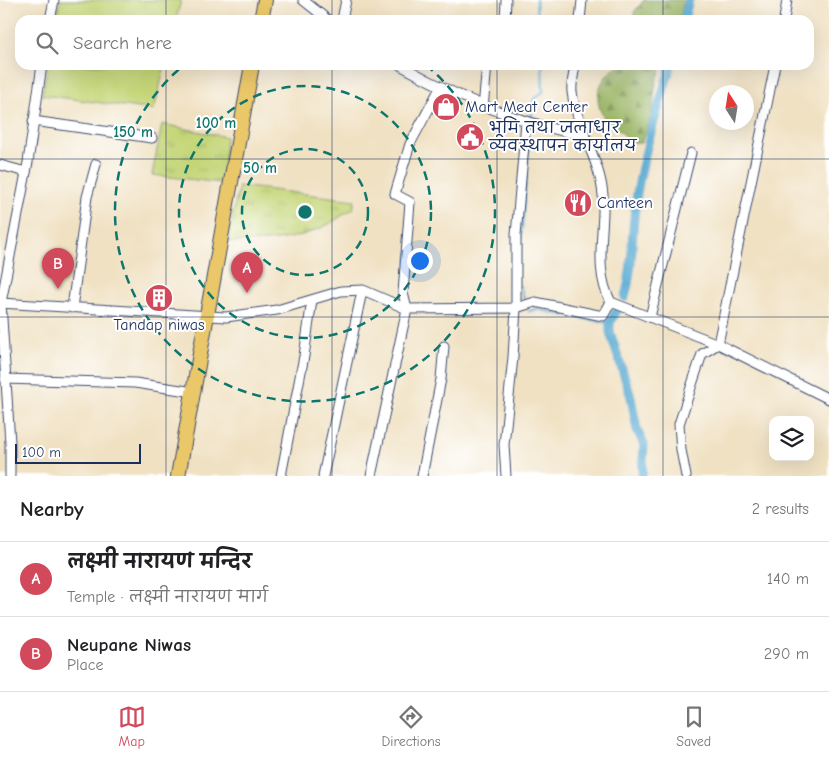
<!DOCTYPE html>
<meta charset="utf-8">
<style>
body{margin:0;font-family:"Comic Neue","Playpen Sans Deva",sans-serif;background:#f2f2f2;color:#202124}
.controls{position:absolute;right:15px;bottom:15px;display:grid;overflow:hidden;border-radius:10px;box-shadow:0 5px 20px #0002}
.controls button{width:45px;height:45px;display:grid;place-items:center;padding:0;border:0;border-bottom:1px solid #e0e0e0;background:#fff;color:#202124;font:25px sans-serif}
.compass{position:absolute;left:709px;top:85px;width:45px;height:45px;border-radius:50%;background:#fff;box-shadow:0 5px 20px #0002;rotate:348deg}
.scale{position:absolute;left:15px;bottom:12px;width:126px;box-sizing:border-box;padding-left:5px;border:2px solid #1b2f5e;border-top:0;font-size:14px;line-height:18px;white-space:nowrap;color:#1b2f5e;-webkit-text-stroke:4px #fff;paint-order:stroke}
.you{position:absolute;left:419px;top:260px;width:18px;height:18px;margin:-12px;border:4px solid #fff;border-radius:50%;background:#1a73e8;box-shadow:0 0 0 8px #1a73e833}
.badge{display:grid;place-items:center;width:32px;height:32px;border-radius:50%;background:#d1495b;color:#fff;font-size:16px;font-weight:700}
.pin{position:absolute;translate:-50% -41px;filter:drop-shadow(0 1px 2px #0008)}
.pin::after{content:'';position:absolute;top:26px;width:18px;height:15px;background:inherit;clip-path:polygon(0 0,100% 0,50% 100%)}
.list{margin:0;padding:0;list-style:none}
h2{display:flex;justify-content:space-between;align-items:center;height:65px;margin:0;padding:0 20px;font-size:21px}
h2 small{font-size:16px;font-weight:400;color:#757577}
.list li{display:grid;grid-template-columns:32px 1fr auto;gap:15px;align-items:center;box-sizing:border-box;height:75px;padding:0 20px;border-top:1px solid #e0e0e0}
.list b{display:block;font-size:19px;white-space:nowrap}
.list p{margin:0;font-size:16px;white-space:nowrap;color:#757577}
.list em{font-size:16px;font-style:normal;color:#757577}
.icon{flex:none;width:28px;height:28px;fill:none;stroke:currentColor;stroke-width:2;stroke-linecap:round;stroke-linejoin:round}
.map{position:relative;flex:none;width:829px;height:476px;overflow:hidden}
.search{position:absolute;background:#fff;box-shadow:0 5px 20px #0002;left:15px;right:15px;top:15px;height:55px;display:flex;align-items:center;gap:12px;box-sizing:border-box;padding:0 18px;border-radius:15px;color:#757577;font-size:19px}
.sheet{height:215px;background:#fff}
nav{display:flex;justify-content:space-around;align-items:center;box-sizing:border-box;height:70px;border-top:1px solid #e0e0e0;background:#fff;font-size:14px;color:#757577}
nav a{display:grid;justify-items:center;gap:2px}
nav .on{color:#d1495b}
.map>svg:first-child{display:block}
</style>
<div class="map">
<svg width="829" height="476" viewBox="0 0 829 476">
<defs>
<pattern id="grass-tufts" width="24" height="20" patternUnits="userSpaceOnUse" patternTransform="scale(1.25)"><rect width="24" height="20" fill="#c4d577"/><path d="M3 7l-1-3M5 7V3M7 7l1-3M15 17l-1-3M17 17v-4M19 17l1-3" fill="none" stroke="#a8b769"/></pattern>
<pattern id="forest-firs" width="22" height="20" patternUnits="userSpaceOnUse" patternTransform="scale(1.25)"><rect width="22" height="20" fill="#9bb668"/><path d="M5 1l3.5 6h-7zM16 11l3.5 6h-7z" fill="#7e9459"/></pattern>
</defs>
<rect width="100%" height="100%" fill="#fff"/>
<filter id="ink" filterUnits="userSpaceOnUse"><feTurbulence type="fractalNoise" baseFrequency=".02" numOctaves="2"/><feDisplacementMap in="SourceGraphic" scale="10" xChannelSelector="R" yChannelSelector="G"/><feConvolveMatrix kernelMatrix="1 2 1 2 8 2 1 2 1" color-interpolation-filters="sRGB"/></filter>
<filter id="wash" filterUnits="userSpaceOnUse"><feTurbulence type="fractalNoise" baseFrequency=".0096" numOctaves="4" result="noise"/><feDisplacementMap in="SourceGraphic" scale="20" xChannelSelector="R" yChannelSelector="G"/><feGaussianBlur stdDeviation="1.12" result="paint"/><feColorMatrix in="noise" values="0 0 0 0 0 0 0 0 0 0 0 0 0 0 0 0 0 1.4 0 .05"/><feComposite in="paint" operator="in"/></filter>
<g filter="url(#wash)">
<rect width="100%" height="100%" fill="#f0e1c2"/>
<!-- grass -->
<g fill="url(#grass-tufts)" stroke="#70826a">
<polygon points="162,124 226,137 222,183 152,175"/>
<path d="M239 186 355 200 353 209C343 214 334 222 323 227 291 242 261 242 227 242Z"/>
</g>
<!-- forest -->
<g fill="url(#forest-firs)" stroke="#5b7263">
<polygon points="644,0 684,0 680,20 634,20 634,12"/>
<path d="M619 65H663L656 81 651 119 641 143C631 144 629 139 622 133 618 130 613 127 609 124 590 102 597 80 619 65Z"/>
</g>
<!-- green -->
<g fill="#c4d577" stroke="#70826a">
<polygon points="60,0 181,0 176,20 56,20"/>
<polygon points="48,65 165,65 154,110 42,95"/>
</g>
<g fill="none" stroke-linecap="round" stroke-linejoin="round">
<!-- stream -->
<g stroke="#54a8d0" stroke-width="2.5">
<polyline points="536,0 537,20"/>
<polyline points="531,119 534,99 543,92 542,65"/>
<polyline points="520,251 529,142"/>
<polyline points="520,286 524,299"/>
<polyline points="529,311 536,309 565,315"/>
<polyline points="571,316 610,323"/>
</g>
<!-- canal -->
<g stroke="#54a8d0" stroke-width="9">
<polyline points="684,20 689,0"/>
<path d="M625 297C633 268 631 247 634 218 638 167 657 113 671 65"/>
<polyline points="616,312 610,323 610,332 631,397 637,430 644,444 642,476"/>
</g>
</g>
</g>
<g filter="url(#ink)">
<g fill="none" stroke-linecap="round" stroke-linejoin="round">
<defs>
<g id="street">
<polyline points="303,0 328,20"/>
<polyline points="50,20 54,0"/>
<polyline points="342,20 346,0"/>
<polyline points="505,20 506,0"/>
<polyline points="580,20 582,0"/>
<polyline points="784,20 787,0"/>
<path d="M400 65C458 98 518 123 585 136"/>
<path d="M575 65C574 74 571 83 572 92 577 128 600 160 603 195 605 230 593 271 611 302L718 344 829 399"/>
<polyline points="483,108 487,65"/>
<polyline points="33,121 152,138"/>
<polyline points="0,165 26,172"/>
<polyline points="0,303 226,317 277,310 341,291 363,290 407,309 516,308 535,302 603,316 611,302"/>
<polyline points="72,308 87,197 96,164"/>
<polyline points="650,317 691,153"/>
<polyline points="5,379 135,383 194,392"/>
<polyline points="10,476 10,443 1,303 28,162 42,65"/>
<polyline points="281,476 304,356 312,300"/>
<polyline points="323,476 362,291"/>
<polyline points="371,476 407,309 403,293 410,202 395,194 410,144 440,88"/>
<polyline points="422,476 441,379 444,346"/>
<polyline points="506,476 504,445 513,357 516,308 516,235 526,122"/>
<polyline points="686,476 681,450 679,424 702,354 718,344 775,65"/>
</g>
<g id="primary">
<polyline points="261,20 265,0"/>
<polyline points="178,476 252,65"/>
</g>
</defs>
<!-- street casing -->
<use href="#street" stroke="#3b4a6d" stroke-width="11"/>
<!-- primary casing -->
<use href="#primary" stroke="#3b4a6d" stroke-width="16"/>
<!-- street -->
<use href="#street" stroke="#fff" stroke-width="9"/>
<!-- primary -->
<use href="#primary" stroke="#eac769" stroke-width="14"/>
</g>
</g>
<!-- grid -->
<path fill="none" stroke="#1b2f5e" stroke-width="1" stroke-opacity="0.55" d="M166 0V20M332 0V20M497 0V20M663 0V20M166 65V476M332 65V476M497 65V476M663 65V476M0 159H829M0 317H829"/>
<!-- distance rings -->
<g fill="none" stroke="#0f766e" stroke-width="2.5" stroke-dasharray="9 6">
<circle cx="305" cy="212" r="63"/>
<circle cx="305" cy="212" r="126"/>
<path d="M426 65A190 190 0 1 1 184 65"/>
</g>
<!-- icons -->
<defs>
<symbol id="shop-disc" viewBox="-11 -11 22 22"><circle r="9.5" fill="#d1495b" stroke="#fff"/><path d="M-5-2.5h2.3a2.7 3.5 0 0 1 5.4 0H5L5.5 6h-11ZM-1.5-2.5h3a1.5 2.3 0 0 0-3 0Z" fill="#fff"/></symbol>
<symbol id="civic-disc" viewBox="-11 -11 22 22"><circle r="9.5" fill="#d1495b" stroke="#fff"/><path d="M-.6-6.5H3V-4.5H.6V-3L4-1V1h2V6H-6V1h2V-1L-.6-3ZM-1.2 2.5V6h2.4V2.5Z" fill="#fff"/></symbol>
<symbol id="restaurant-disc" viewBox="-11 -11 22 22"><circle r="9.5" fill="#d1495b" stroke="#fff"/><path d="M-5-6h1v4h1v-4h1v4h1v-4h1v5L-1.5 .5V6h-2V.5L-5-1ZM5-6V6H3V1.5H1.5Q1.5-4 5-6Z" fill="#fff"/></symbol>
<symbol id="building-disc" viewBox="-11 -11 22 22"><circle r="9.5" fill="#d1495b" stroke="#fff"/><path d="M-4-6H4V6H1V3H-1V6H-4ZM-2.5-4.3h1.7v1.8h-1.7ZM.8-4.3h1.7v1.8H.8ZM-2.5-1h1.7V.8h-1.7ZM.8-1h1.7V.8H.8Z" fill="#fff"/></symbol>
</defs>
<g fill-rule="evenodd">
<use href="#shop-disc" x="430" y="91" width="32" height="32"/>
<use href="#civic-disc" x="454" y="121" width="32" height="32"/>
<use href="#restaurant-disc" x="562" y="187" width="32" height="32"/>
<use href="#building-disc" x="143" y="282" width="32" height="32"/>
</g>
<g text-anchor="middle" dominant-baseline="central" stroke-width="4" stroke-linejoin="round" paint-order="stroke">
<!-- poi labels -->
<g font-size="16" fill="#1b2f5e" stroke="#fff" text-anchor="start">
<text x="465" y="107">Mart Meat Center</text>
<text x="489" y="128">भूमि तथा जलाधार<tspan x="489" dy="18">व्यवस्थापन कार्यालय</tspan></text>
<text x="597" y="203">Canteen</text>
<text x="159" y="325" text-anchor="middle">Tandap niwas</text>
</g>
</g>
<circle cx="305" cy="212" r="8" fill="#0f766e" stroke="#fff" stroke-width="2.5"/>
<g font-size="15" text-anchor="middle" font-weight="bold" fill="#0f766e" stroke="#fff" stroke-width="4" stroke-linejoin="round" paint-order="stroke">
<text x="216" y="128">100 m</text>
<text x="133" y="137">150 m</text>
<text x="260" y="173">50 m</text>
</g>
</svg>
<div class="controls">
<button><svg class="icon" aria-label="layers" viewBox="0 0 24 24"><path d="M12 4l9 5-9 5-9-5zM3 14l9 5 9-5"/></svg></button>
</div>
<svg class="compass" viewBox="-18 -18 36 36"><path d="M0-13l5 13h-10z" fill="#e53935"/><path d="M0 13l5-13h-10z" fill="#757577"/></svg>
<div class="scale">100 m</div>
<div class="you"></div>
<div class="pin badge" style="left:247px;top:293px">A</div>
<div class="pin badge" style="left:58px;top:289px">B</div>
<div class="search"><svg class="icon" aria-label="search" viewBox="0 0 24 24"><circle cx="10" cy="10" r="6"/><path d="M15 15l6 6"/></svg>Search here</div>
</div>
<section class="sheet">
<h2>Nearby<small>2 results</small></h2>
<ul class="list">
<li><span class="badge">A</span><div><b>लक्ष्मी नारायण मन्दिर</b><p>Temple · लक्ष्मी नारायण मार्ग</p></div><em>140 m</em></li>
<li><span class="badge">B</span><div><b>Neupane Niwas</b><p>Place</p></div><em>290 m</em></li>
</ul>
</section>
<nav>
<a class="on"><svg class="icon" aria-label="map" viewBox="0 0 24 24"><path d="M3 6l6-2 6 2 6-2v14l-6 2-6-2-6 2zM9 4v14M15 6v14"/></svg>Map</a>
<a><svg class="icon" aria-label="directions" viewBox="0 0 24 24"><path d="M12 3l9 9-9 9-9-9zM9 14v-3h6M13 9l2 2-2 2"/></svg>Directions</a>
<a><svg class="icon" aria-label="saved" viewBox="0 0 24 24"><path d="M7 4h10v16l-5-4-5 4z"/></svg>Saved</a>
</nav>
